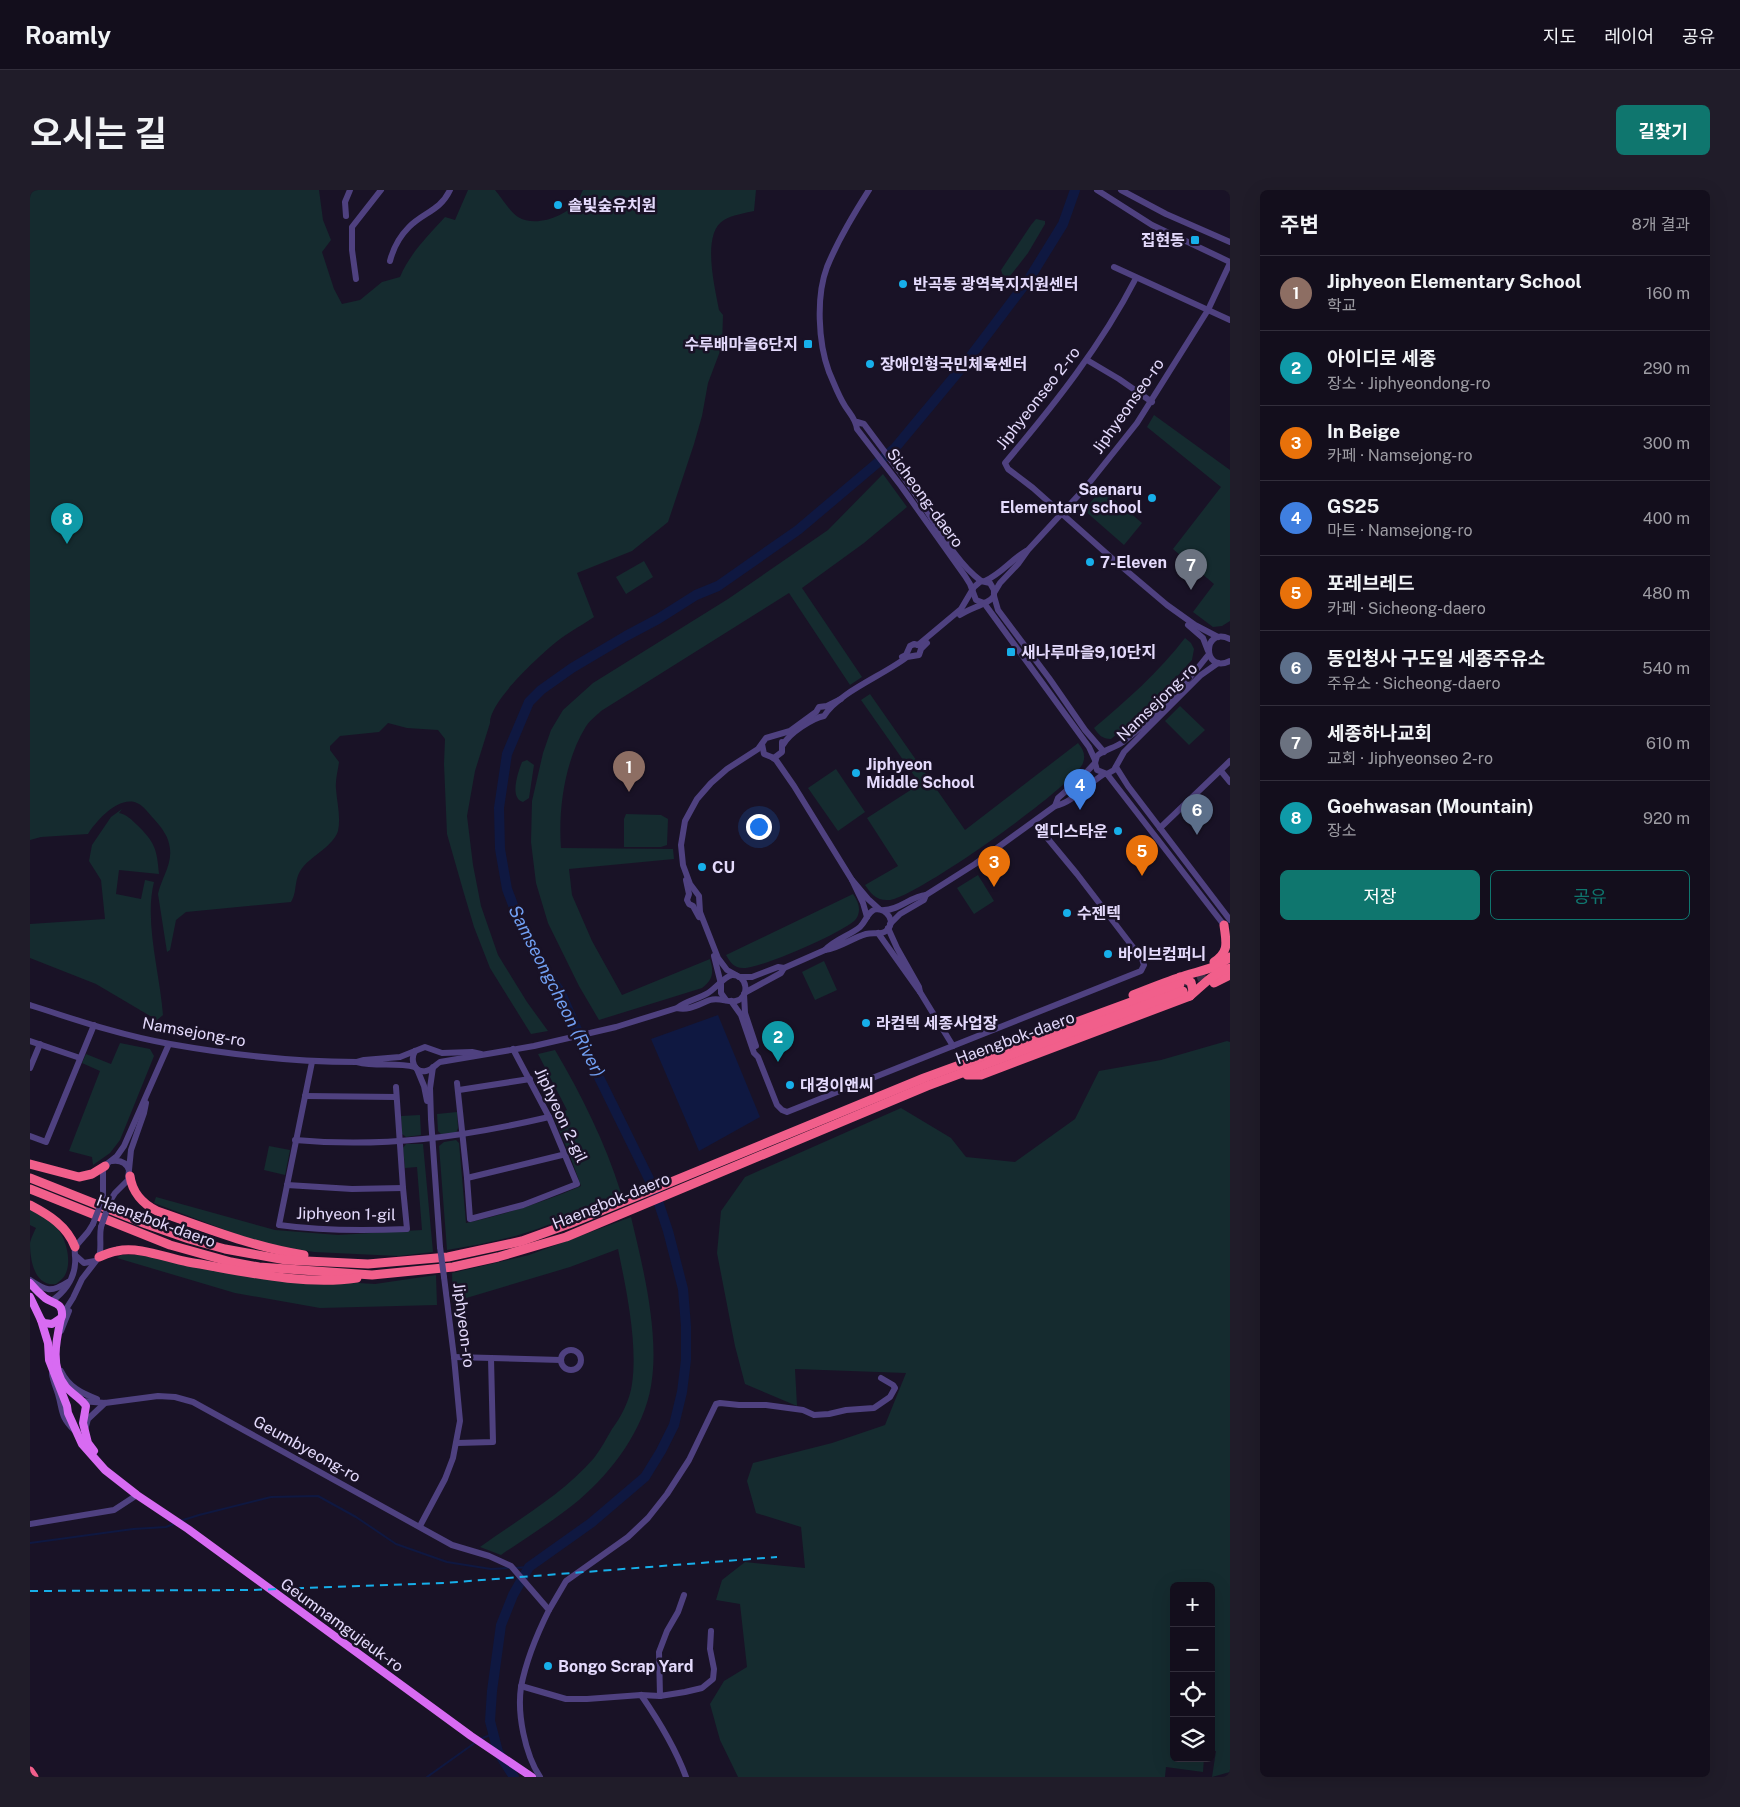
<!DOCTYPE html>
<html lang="ko">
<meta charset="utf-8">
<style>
body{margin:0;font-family:"Public Sans","Noto Sans KR",sans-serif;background:#201c29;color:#f1f3f6}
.controls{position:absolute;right:15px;bottom:15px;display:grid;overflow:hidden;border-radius:8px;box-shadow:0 5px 20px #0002}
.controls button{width:45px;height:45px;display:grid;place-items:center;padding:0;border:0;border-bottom:1px solid #322e3b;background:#130e1c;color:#f1f3f6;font:25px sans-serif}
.you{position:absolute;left:728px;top:636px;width:18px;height:18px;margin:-12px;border:4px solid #fff;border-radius:50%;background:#1a73e8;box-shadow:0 0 0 8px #1a73e833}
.badge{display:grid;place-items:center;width:32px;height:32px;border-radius:50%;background:#0f766e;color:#fff;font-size:16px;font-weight:700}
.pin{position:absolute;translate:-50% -41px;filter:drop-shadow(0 1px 2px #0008)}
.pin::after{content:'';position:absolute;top:26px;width:18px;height:15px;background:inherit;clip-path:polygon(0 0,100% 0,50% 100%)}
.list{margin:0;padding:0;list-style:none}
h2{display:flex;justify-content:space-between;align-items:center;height:65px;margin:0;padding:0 20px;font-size:21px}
h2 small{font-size:16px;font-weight:400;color:#9d9ca3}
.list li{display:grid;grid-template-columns:32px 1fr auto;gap:15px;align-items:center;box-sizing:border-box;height:75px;padding:0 20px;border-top:1px solid #322e3b}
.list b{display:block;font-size:19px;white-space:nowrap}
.list p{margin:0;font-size:16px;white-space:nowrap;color:#9d9ca3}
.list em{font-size:16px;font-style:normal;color:#9d9ca3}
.actions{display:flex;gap:10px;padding:15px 20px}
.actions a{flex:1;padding:11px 0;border:1px solid #0f766e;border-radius:8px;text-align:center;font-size:18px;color:#0f766e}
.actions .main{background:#0f766e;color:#fff}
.icon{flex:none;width:28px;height:28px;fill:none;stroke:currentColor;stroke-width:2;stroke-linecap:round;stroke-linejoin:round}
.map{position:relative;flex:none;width:1200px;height:1587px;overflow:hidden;border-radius:8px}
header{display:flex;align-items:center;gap:30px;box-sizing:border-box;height:70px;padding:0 25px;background:#130e1c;border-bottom:1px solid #322e3b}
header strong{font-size:24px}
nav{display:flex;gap:28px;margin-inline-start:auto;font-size:18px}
.intro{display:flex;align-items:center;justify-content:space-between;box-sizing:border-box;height:120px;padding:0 30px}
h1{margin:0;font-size:35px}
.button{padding:12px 22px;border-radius:8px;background:#0f766e;color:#fff;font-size:18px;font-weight:700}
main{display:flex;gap:30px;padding:0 30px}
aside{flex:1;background:#130e1c;border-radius:8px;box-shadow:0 5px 20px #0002}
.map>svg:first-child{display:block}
</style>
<header>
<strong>Roamly</strong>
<nav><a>지도</a><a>레이어</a><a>공유</a></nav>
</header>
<div class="intro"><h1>오시는 길</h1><a class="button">길찾기</a></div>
<main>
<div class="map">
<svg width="1200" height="1587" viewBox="0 0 1200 1587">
<rect width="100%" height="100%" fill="#191226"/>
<!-- green -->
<g fill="#152b2f">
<path d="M0 0H289L293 30 301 50 292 62 304 99 312 114 330 110 352 92 370 87C380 63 398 46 415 27L425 30 438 0H465C471 7 481 23 488 27 506 38 536 26 548 11 550 8 551 3 553 0H726L724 21C715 23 702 25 694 30 671 43 685 98 689 120L693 125 692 156 678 193 672 226 664 254 638 332 602 361 547 383 564 427C549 437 532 446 519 458 504 471 459 513 460 533L445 581 437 626 443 675 451 716 468 765 497 812 518 841 501 844 460 778 444 737 433 700 417 644 414 574 415 549 408 540 377 538 358 533 349 542 310 546 300 556V560L309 572C308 581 305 590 306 599 307 613 311 627 308 641 304 655 282 666 273 677 263 689 268 701 261 712L156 722 146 730 140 760 137 762 128 704C131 689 142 675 140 659 139 647 132 638 124 629 119 624 114 616 107 613 89 605 66 631 58 644L11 647 0 650Z"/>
<polygon points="1006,29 1015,31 1015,34 998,63 977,90 974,89 971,80 1001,35"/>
<polygon points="1124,225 1200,280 1200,431 1192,436 1183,437 1163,422 1184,394 1143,359 1191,297 1117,237"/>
<path d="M853 284 877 317 834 353 772 398 832 487 820 495 759 403 571 521C566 526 559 531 555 538 535 571 528 619 531 658L643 659 644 669 539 679 542 705 562 751 592 805 680 769C684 782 683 790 672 798L569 830 549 796 518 733 506 693 501 652 502 611 513 563 521 540 533 520 563 493 698 409 798 340Z"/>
<polygon points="1072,299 1112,333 1094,355 1054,320"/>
<polygon points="614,371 623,387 596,404 586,387"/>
<path d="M1155 448 1161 453 1164 459 1162 470 1121 515 1081 549C1072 549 1069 545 1064 538 1096 511 1129 482 1155 448Z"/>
<path d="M840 504 935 640 1048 553C1053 559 1056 565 1053 573 1044 596 884 709 859 710 847 711 841 704 835 695L868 676 837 628 890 594 831 510Z"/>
<polygon points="1150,516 1175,540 1159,555 1135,531"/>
<path d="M497 570 504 575 499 608 493 612C479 608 488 582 492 572Z"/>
<polygon points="806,579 835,622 808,641 778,598"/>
<path d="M92 619 89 623C97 625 101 629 106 634 125 652 127 659 129 684L89 680 86 704 111 709 115 690 124 692C114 731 130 784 133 825L127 830 66 794 0 768V734L75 729 71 690 59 671 62 655 81 627Z"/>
<polygon points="596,624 631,625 638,629 637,655 631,657 594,657 594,629"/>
<polygon points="948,685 964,711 944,724 927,698"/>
<path d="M823 704C828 711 832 720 826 729 817 741 730 779 713 778 704 778 700 772 696 765Z"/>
<polygon points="794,771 807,800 785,810 772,782"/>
<polygon points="1197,851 1200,852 1200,1582 1182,1587 1186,1561 1181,1561 1181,1396 1144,1396 1144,1568 1174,1568 1173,1582 1136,1577 1135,1587 708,1587 690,1550 680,1514 694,1491 717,1477 710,1414 686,1410 692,1390 715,1372 775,1378 771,1337 726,1323 717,1291 723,1273 802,1253 855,1235 876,1183 765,1179 767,1216 715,1194 705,1156 687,1063 691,1021 715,987 871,918 921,948 936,967 985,972 1045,929 1069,881 1131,870"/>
<polygon points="90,853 120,859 124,866 90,950 80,963 63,975 62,967 39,961 70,881 52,873 56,864 81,874"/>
<path d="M525 860C552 906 575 952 591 1003 564 1014 538 1028 510 1038 480 1049 448 1055 417 1060L409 956 414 952 426 950 429 953 436 1033C477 1024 514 1012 551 996L539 963 523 926 537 920 508 864Z"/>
<polygon points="427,922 428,938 426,943 411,944 408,941 407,924"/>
<polygon points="390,925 391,945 376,947 372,944 371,926"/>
<polygon points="376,954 393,954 403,1062 368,1066 284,1062 227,1052 124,1013 126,1007 245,1040 308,1045 392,1040 387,977 375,978 373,958"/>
<polygon points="239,956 260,960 255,985 234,980"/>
<path d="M0 1020C8 1024 18 1028 24 1034 35 1045 42 1068 36 1083 34 1088 30 1091 26 1094 4 1097 0 1069 0 1053 1 1048 4 1042 6 1038L0 1035Z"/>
<path d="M601 1027C613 1077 630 1145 621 1196 614 1239 582 1282 549 1310 525 1330 497 1347 471 1365L450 1357C489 1329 533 1304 564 1268 571 1259 576 1249 582 1239 591 1227 600 1210 602 1194 608 1154 596 1098 588 1059L540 1077 423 1112 422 1083 499 1065Z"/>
<polygon points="91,1065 110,1065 244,1088 345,1094 406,1085 407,1115 290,1118 205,1103 87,1068"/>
</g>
<!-- water -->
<polygon fill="#0f1841" points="688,825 730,927 669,961 621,849"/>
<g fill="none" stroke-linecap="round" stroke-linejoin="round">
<!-- stream -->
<g stroke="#0f1841" stroke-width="2">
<polyline points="150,1331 169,1325 241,1307 288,1306 326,1327 366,1354 417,1372 461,1379 480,1378"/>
<polyline points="0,1353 103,1339 136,1337 146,1333"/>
<polyline points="485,1378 499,1377"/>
<polyline points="450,1549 463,1544"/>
<polyline points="397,1587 446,1552"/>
</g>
<!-- river -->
<polyline stroke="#0f1841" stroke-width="10" points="484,1587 468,1562 460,1531 462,1501 471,1435 483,1405 499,1377 561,1333 615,1287 631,1261 644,1235 652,1202 656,1170 656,1136 653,1099 638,1041 624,999 558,865 530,801 509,773 491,736 477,699 470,659 469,618 477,564 499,512 511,500 542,478 596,446 628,429 666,405 688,396 768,340 865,258 934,175 999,89 1033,34 1045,0"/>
<!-- highway-tunnel -->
<polyline stroke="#373046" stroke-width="9" stroke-dasharray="9 4.5" stroke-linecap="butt" points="1154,792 1181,782"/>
<!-- minor -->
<g stroke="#4f4180" stroke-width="6">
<path d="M839 0C823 25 808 50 797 77 786 106 788 152 799 182 804 193 808 205 815 216 820 224 826 229 827 239L871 296 935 386 940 394 946 410 954 413"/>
<polyline points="1067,0 1122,35 1200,72"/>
<polyline points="1091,0 1136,24 1200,52"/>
<polyline points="316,26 315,12 320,0"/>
<path d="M360 71C363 59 370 46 379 37 394 22 410 21 420 0"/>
<polyline points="1084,77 1200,130"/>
<path d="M1106 88C1071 156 1024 215 975 273L978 279 1003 298 1085 371 1137 415 1165 435 1188 447"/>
<polyline points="326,89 322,60 322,37 351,0"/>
<polyline points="1057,170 1089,189 1122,212"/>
<path d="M827 232 834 234C854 261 874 287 893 315 910 341 926 372 951 391"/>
<path d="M955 391C971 384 981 370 996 361"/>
<polyline points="964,403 970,393 988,374 998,360 1056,297 1107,233 1178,120 1200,73"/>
<polyline points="954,413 1059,557 1065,570"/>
<path d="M930 425C939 418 959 414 964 406"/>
<polyline points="1158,435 1173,448 1178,461"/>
<path d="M1200 449C1172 435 1172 485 1200 471"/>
<polyline points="888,455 931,419 944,397 951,391 960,393 964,400 964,406 968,420 1019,488 1055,540 1074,562"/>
<path d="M1179 464C1154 496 1125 527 1093 552 1085 558 1073 560 1067 566L1065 573 1067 580 1077 584 1084 580 1094 562 1171 485 1188 473"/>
<polyline points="872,467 876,465 880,456 884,454 888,455"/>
<polyline points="732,554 734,564 744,568 752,562 752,552"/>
<path d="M753 555C759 543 783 528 794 526 809 502 854 485 877 467L889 465 891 459 897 453"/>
<polyline points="743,568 746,570 764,596 822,690"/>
<polyline points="1086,577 1098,596 1200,730"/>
<polyline points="1191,581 1200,592"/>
<polyline points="1077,584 1194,735"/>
<polyline points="1025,616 1028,608 1051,588 1065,573"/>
<polyline points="1130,638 1200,571"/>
<polyline points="656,690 659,704 657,710 659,714 663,716 669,727"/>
<path d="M846 719C857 719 867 732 856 741 851 745 843 742 836 744 822 748 810 758 795 760 805 749 819 746 830 737 837 730 837 722 846 719Z"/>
<path d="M854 720C870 720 881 706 896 705"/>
<polyline points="837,727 833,713 822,690 838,709 849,719"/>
<path d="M860 734 870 724 894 710 896 705 945 674 1025 616C1043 612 1058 594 1074 584"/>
<polyline points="848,743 890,802 889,797 867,758 858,738"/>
<polyline points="684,766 691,794 691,803 696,810"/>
<polyline points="706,785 697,780 688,768 670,722 669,706 660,694 653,675 651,655 655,631 667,609 681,593 697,579 728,559 736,548 760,541 786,522 789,517 797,516 811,509"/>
<polyline points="709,787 722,787 748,777 754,778"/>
<polyline points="716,802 751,783 754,778 795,760"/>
<polyline points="890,802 923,856"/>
<polyline points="714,804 715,823 726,856"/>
<polyline points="701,811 711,825 724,863 728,867 747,915 752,920 757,922 1111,781 1114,775 1112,769 1047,684 1004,632"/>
<path d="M0 815C46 830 93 846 140 854 202 865 264 872 327 872"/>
<polyline points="0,851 50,868"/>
<path d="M385 861C380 870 384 883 396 881 402 880 405 875 410 872L504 856 586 837 647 818C656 811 668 809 678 803 685 799 695 786 702 785 717 784 721 807 706 811 698 813 690 807 680 810 669 814 659 821 647 818"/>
<path d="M282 872 249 1035C292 1041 334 1041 377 1039L373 998 366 897"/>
<path d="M385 877C366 872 346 877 327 872L334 870 370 867 395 857 412 863 442 862 451 864"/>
<polyline points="403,877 400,898 401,929 410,1057"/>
<polyline points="0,878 10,854"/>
<polyline points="387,879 394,896 397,911"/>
<polyline points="427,893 437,988 440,1029 493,1015 547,994 519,927 483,859"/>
<polyline points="429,900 500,889"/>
<polyline points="275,906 366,907"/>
<polyline points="0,946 16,952 64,835"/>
<path d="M265 950C354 958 433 947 519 927"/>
<path d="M82 971C89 970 96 972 99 980"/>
<polyline points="437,988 536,964"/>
<polyline points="257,995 322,999 373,998"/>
<polyline points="73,1008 73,980 78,973 87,966 94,956 139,854"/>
<polyline points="80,1011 85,1003 98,990 101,960 114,923 116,913"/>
<polyline points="45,1065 54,1073 65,1071"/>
<path d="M0 1090C16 1101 21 1103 38 1092"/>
<path d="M22 1111C34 1102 44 1089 45 1074 46 1068 44 1063 45 1057L58 1042 63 1034"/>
<path d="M31 1127 43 1108 52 1089 69 1067C72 1058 69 1047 71 1037"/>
<polyline points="31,1141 39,1121"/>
<circle cx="541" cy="1170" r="10"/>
<polyline points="424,1167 531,1170"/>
<path d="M31 1181C39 1197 51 1203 67 1209"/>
<path d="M22 1184C23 1191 26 1197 28 1204 33 1221 30 1226 44 1240"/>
<path d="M52 1211 75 1213 128 1206 145 1207 163 1212 422 1355 459 1366 481 1376 519 1420C507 1444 496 1471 491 1497 487 1524 495 1564 510 1587"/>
<polyline points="55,1240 58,1229 75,1213"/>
<polyline points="427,1253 463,1252 461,1168"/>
<polyline points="0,1334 84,1320 107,1305"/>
<polyline points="390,1336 415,1289 423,1268 430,1231 424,1167 414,1087"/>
<polyline points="519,1420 536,1391 598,1347 618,1328 637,1304 659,1270 686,1214 690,1213 709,1215 736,1215 773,1220 784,1225 799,1224 816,1220 844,1218 860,1207 865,1198 863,1195 851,1188"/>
<polyline points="491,1496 536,1509 557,1509 611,1505 630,1506 655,1502 672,1498 683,1489 684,1479 680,1459 681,1441"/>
<path d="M611 1505C629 1531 645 1557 656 1587"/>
<polyline points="630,1506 629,1462 637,1441 648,1422 654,1405"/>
</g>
<!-- major -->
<g stroke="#d86bf2" stroke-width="8">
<path d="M0 1093C5 1099 9 1103 15 1108 23 1114 33 1112 32 1126"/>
<polyline points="0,1107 11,1130 18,1153 19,1170 37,1216 38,1223 52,1254 75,1280 107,1305 158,1339 441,1546 502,1587"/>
<path d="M31 1128C26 1151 20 1178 36 1197 42 1204 52 1209 56 1216L53 1233 58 1253 64 1261"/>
<polyline points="11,1130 14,1133 22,1134 31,1128"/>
</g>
<!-- highway -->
<g stroke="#f15f8b" stroke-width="9">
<path d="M1184 772C1200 761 1196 752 1194 735"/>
<polyline points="1150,787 1161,792 1163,801 1160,806"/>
<polyline points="1184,793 1200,785"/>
<path d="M1103 805C1118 799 1133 793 1148 788 1166 781 1185 780 1200 767"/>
<path d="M937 885H951L1160 806C1172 796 1184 782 1200 778"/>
<polyline points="0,974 49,987 62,984 75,976"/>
<path d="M100 986C102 1002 113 1014 127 1021 176 1038 223 1057 274 1065"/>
<polyline points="0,988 116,1034 159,1049 195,1059 256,1070 338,1074 418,1067 492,1051 539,1034 894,888 1150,794"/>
<polyline points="0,999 140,1055 201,1072 229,1077 342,1085 423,1077 468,1067 536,1047 897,896 1153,801"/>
<path d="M0 1015C19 1025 37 1036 45 1057"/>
<path d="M69 1067C74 1065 80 1062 87 1061 109 1056 136 1068 158 1072 212 1081 273 1096 327 1088"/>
<polyline points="0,1581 4,1587"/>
</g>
<!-- rail -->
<polyline stroke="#17afea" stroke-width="2" stroke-dasharray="8 6" stroke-linecap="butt" points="0,1401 221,1400 414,1393 747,1367"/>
<!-- minor-bridge -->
<g stroke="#4f4180" stroke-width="6">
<polyline points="63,1034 73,1008"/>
<polyline points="71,1037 80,1011"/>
<polyline points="410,1057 414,1087"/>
</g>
</g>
<!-- markers -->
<g fill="#17afea" stroke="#191226" stroke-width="2">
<circle cx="528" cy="15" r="5"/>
<rect x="1160" y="45" width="10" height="10" rx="2.5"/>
<circle cx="873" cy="94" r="5"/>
<rect x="773" y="149" width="10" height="10" rx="2.5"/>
<circle cx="840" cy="174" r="5"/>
<circle cx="1122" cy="308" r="5"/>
<circle cx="1060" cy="372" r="5"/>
<rect x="976" y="457" width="10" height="10" rx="2.5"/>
<circle cx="826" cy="583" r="5"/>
<circle cx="1088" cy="641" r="5"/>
<circle cx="672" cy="677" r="5"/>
<circle cx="1037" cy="723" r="5"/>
<circle cx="1078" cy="764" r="5"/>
<circle cx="836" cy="833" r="5"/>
<circle cx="760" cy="895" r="5"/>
<circle cx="518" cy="1476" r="5"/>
</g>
<g text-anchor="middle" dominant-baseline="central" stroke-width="5" stroke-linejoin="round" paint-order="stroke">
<!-- poi labels -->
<g font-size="16" font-weight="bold" fill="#e4dafc" stroke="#191226" text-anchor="start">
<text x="538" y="15">솔빛숲유치원</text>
<text x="1155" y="50" text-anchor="end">집현동</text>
<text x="883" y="94">반곡동 광역복지지원센터</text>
<text x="768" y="154" text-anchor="end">수루배마을6단지</text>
<text x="850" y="174">장애인형국민체육센터</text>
<text x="1112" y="299" text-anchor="end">Saenaru<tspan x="1112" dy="18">Elementary school</tspan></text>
<text x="1070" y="372">7-Eleven</text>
<text x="991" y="462">새나루마을9,10단지</text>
<text x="836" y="574">Jiphyeon<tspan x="836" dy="18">Middle School</tspan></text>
<text x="1078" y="641" text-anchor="end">엘디스타운</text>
<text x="682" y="677">CU</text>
<text x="1047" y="723">수젠텍</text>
<text x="1088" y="764">바이브컴퍼니</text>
<text x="846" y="833">라컴텍 세종사업장</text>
<text x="770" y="895">대경이앤씨</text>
<text x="528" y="1476">Bongo Scrap Yard</text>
</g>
<!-- street labels -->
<g font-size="16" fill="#e4dafc" stroke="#191226">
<text transform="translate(1008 208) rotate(-52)">Jiphyeonseo 2-ro</text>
<text transform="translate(1098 216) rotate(-55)">Jiphyeonseo-ro</text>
<text transform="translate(895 308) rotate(54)">Sicheong-daero</text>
<text transform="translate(1127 512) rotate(-44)">Namsejong-ro</text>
<text transform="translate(164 842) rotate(10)">Namsejong-ro</text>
<text transform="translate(985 848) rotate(-20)">Haengbok-daero</text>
<text transform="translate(531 925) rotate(65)">Jiphyeon 2-gil</text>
<text transform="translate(581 1011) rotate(-22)">Haengbok-daero</text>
<text transform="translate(316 1024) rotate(1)">Jiphyeon 1-gil</text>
<text transform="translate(126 1031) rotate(20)">Haengbok-daero</text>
<text transform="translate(434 1135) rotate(83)">Jiphyeon-ro</text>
<text transform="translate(277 1259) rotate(29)">Geumbyeong-ro</text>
<text transform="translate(312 1435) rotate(36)">Geumnamgujeuk-ro</text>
</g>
<!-- water labels -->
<g font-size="18" font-style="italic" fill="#719ff2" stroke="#191226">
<text transform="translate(527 801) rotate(63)">Samseongcheon (River)</text>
</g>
</g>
</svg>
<div class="controls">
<button>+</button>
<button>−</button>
<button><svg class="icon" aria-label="locate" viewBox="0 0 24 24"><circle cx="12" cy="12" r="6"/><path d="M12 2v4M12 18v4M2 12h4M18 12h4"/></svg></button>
<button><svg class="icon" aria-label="layers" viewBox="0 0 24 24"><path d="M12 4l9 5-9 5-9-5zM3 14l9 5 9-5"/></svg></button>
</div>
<div class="you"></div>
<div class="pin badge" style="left:599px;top:602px;background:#8d6e63">1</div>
<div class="pin badge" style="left:748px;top:872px;background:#0f9aa8">2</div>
<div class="pin badge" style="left:964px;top:697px;background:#e8710a">3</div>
<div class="pin badge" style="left:1050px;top:620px;background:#3f7fe0">4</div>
<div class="pin badge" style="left:1112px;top:686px;background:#e8710a">5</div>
<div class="pin badge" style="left:1167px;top:645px;background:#5c6f8a">6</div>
<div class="pin badge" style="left:1161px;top:400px;background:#6b7280">7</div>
<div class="pin badge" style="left:37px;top:354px;background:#0f9aa8">8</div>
</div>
<aside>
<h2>주변<small>8개 결과</small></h2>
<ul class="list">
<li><span class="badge" style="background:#8d6e63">1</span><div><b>Jiphyeon Elementary School</b><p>학교</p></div><em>160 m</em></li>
<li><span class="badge" style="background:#0f9aa8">2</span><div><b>아이디로 세종</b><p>장소 · Jiphyeondong-ro</p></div><em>290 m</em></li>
<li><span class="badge" style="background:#e8710a">3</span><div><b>In Beige</b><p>카페 · Namsejong-ro</p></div><em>300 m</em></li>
<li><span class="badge" style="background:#3f7fe0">4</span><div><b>GS25</b><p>마트 · Namsejong-ro</p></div><em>400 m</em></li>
<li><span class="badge" style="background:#e8710a">5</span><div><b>포레브레드</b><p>카페 · Sicheong-daero</p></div><em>480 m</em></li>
<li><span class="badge" style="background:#5c6f8a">6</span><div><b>동인청사 구도일 세종주유소</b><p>주유소 · Sicheong-daero</p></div><em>540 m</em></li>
<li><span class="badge" style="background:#6b7280">7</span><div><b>세종하나교회</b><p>교회 · Jiphyeonseo 2-ro</p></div><em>610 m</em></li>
<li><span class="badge" style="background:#0f9aa8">8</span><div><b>Goehwasan (Mountain)</b><p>장소</p></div><em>920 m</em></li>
</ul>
<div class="actions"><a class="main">저장</a><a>공유</a></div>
</aside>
</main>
